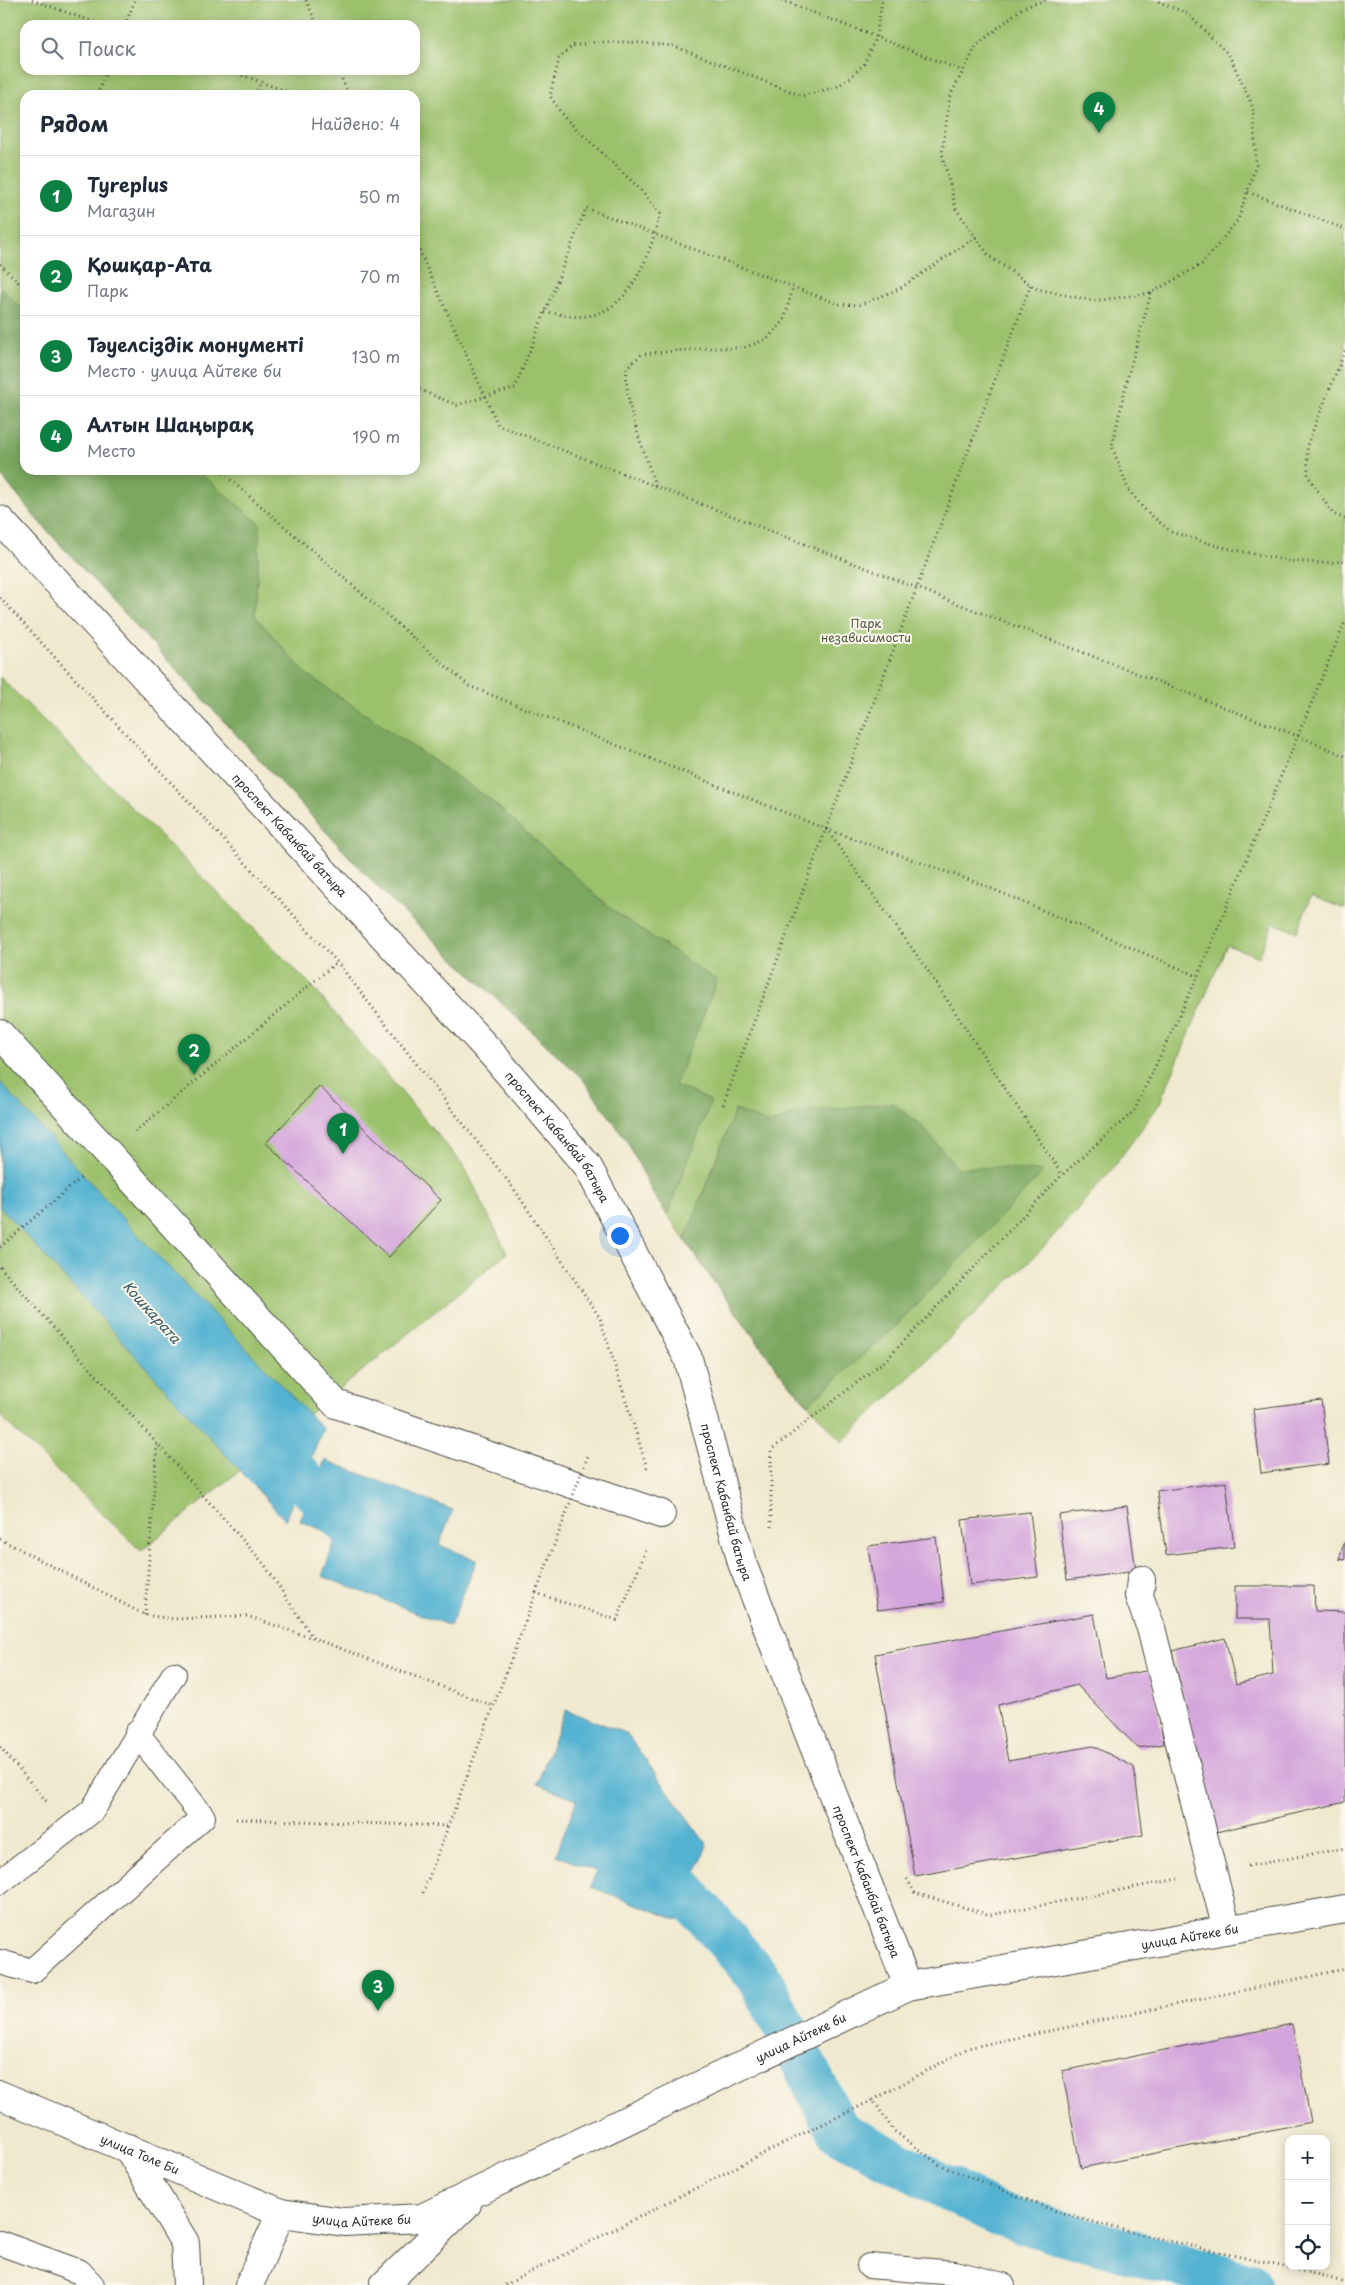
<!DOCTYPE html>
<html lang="ru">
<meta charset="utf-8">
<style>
body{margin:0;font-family:"Playpen Sans",sans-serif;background:#f6f6f7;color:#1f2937}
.controls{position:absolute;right:15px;bottom:15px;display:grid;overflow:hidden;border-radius:10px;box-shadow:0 2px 12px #0003}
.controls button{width:45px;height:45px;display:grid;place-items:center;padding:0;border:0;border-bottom:1px solid #e0e1e3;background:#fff;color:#1f2937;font:25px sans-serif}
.you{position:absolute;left:619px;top:1235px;width:18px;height:18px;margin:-12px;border:4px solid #fff;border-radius:50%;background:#1a73e8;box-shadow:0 0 0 8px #1a73e833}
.badge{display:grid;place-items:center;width:32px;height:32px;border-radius:50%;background:#0b8043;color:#fff;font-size:16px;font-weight:700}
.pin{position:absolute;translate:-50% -41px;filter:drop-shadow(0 1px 2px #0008)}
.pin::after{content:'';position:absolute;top:26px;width:18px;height:15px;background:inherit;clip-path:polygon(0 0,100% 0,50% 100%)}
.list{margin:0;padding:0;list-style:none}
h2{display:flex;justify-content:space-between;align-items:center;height:65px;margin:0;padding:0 20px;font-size:21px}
h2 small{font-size:16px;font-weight:400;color:#747a83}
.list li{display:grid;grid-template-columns:32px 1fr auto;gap:15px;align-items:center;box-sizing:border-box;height:80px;padding:0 20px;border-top:1px solid #e0e1e3}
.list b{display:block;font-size:19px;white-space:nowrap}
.list p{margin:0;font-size:16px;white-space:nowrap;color:#747a83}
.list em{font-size:16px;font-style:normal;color:#747a83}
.icon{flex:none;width:28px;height:28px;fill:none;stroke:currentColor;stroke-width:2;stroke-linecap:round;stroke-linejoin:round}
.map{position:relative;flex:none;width:1345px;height:2285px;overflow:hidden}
.search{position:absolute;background:#fff;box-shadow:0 2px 12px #0003;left:20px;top:20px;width:400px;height:55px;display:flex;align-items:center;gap:12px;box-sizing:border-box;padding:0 18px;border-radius:15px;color:#747a83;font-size:19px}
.panel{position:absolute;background:#fff;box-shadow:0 2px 12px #0003;left:20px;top:90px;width:400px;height:385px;border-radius:15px}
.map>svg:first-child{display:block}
</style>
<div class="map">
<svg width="1345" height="2285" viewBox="0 0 1345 2285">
<rect width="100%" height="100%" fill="#fbf7ec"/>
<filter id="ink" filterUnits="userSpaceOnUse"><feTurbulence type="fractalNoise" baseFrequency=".02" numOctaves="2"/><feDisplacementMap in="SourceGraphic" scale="10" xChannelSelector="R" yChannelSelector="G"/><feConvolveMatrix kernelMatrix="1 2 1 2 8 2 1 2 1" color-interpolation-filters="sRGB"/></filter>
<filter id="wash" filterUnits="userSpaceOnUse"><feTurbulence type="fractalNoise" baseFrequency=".0096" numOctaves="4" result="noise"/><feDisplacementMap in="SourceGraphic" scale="20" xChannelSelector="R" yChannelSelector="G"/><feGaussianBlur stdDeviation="1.12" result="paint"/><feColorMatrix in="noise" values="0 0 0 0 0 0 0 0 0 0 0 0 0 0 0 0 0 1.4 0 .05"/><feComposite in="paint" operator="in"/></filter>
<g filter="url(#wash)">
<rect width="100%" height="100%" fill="#f0e9cf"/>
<!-- green -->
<g fill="#9bc16c" stroke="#63764c" fill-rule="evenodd">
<path d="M0 0H1345V909L1311 896 1297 932 1273 923 1259 957 1227 945 1159 1105 1110 1172 1042 1249 842 1442 780 1373 710 1277 655 1197 627 1141 582 1078 381 891 34 516 0 474ZM25 25H415V70H25ZM25 95H415V470H25Z"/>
<polygon points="0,677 310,984 464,1166 507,1253 141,1551 0,1416"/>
</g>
<!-- forest -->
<g fill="#7ca760" stroke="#546946">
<polygon points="0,287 25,312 25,470 196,470 260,524 255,616 305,673 488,798 615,912 717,981 675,1085 711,1101 667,1215 655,1197 627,1141 582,1078 381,891 34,516 0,474"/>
<polygon points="893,1103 922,1126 957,1168 996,1167 1043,1172 897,1325 808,1404 780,1373 685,1240 735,1110 770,1124 799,1112"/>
</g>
<!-- water -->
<g fill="#54b3d2" stroke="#406f7e">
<polygon points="0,1082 136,1233 323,1429 285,1520 0,1207"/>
<polygon points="325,1460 453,1510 439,1545 477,1560 450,1626 322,1576 337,1536 300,1521"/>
<polygon points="565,1710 626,1733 707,1845 678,1920 591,1887 596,1871 556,1855 577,1799 537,1784"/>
</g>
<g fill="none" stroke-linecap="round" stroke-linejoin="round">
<!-- canal -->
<g stroke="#54b3d2" stroke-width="44">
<polyline points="262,1434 304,1481 355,1532"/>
<polyline points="648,1849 760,1979 839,2132 999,2215 1250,2285"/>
</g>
</g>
<g id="blocks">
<!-- building -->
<g fill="#d4a5dc">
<polygon points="319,1086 441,1200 389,1257 266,1143"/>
<polygon points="1321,1400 1329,1464 1261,1473 1253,1409"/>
<polygon points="1226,1482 1234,1547 1166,1555 1157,1491"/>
<polygon points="1127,1506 1136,1571 1067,1580 1059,1515"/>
<polygon points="1030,1512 1038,1577 970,1585 962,1520"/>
<polygon points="936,1537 944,1602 877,1610 868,1546"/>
<polygon points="1345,1541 1345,1560 1339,1559"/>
<polygon points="1235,1586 1314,1586 1315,1611 1345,1612 1345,1802 1216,1832 1172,1651 1225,1638 1236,1684 1273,1675 1270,1619 1235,1619"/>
<polygon points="1094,1614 1106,1678 1151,1670 1164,1744 1138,1748 1077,1685 998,1705 1008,1761 1093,1746 1134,1767 1143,1835 915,1876 875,1654"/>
<polygon points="1292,2024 1311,2122 1081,2168 1062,2071"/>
</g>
</g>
</g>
<g filter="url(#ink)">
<use href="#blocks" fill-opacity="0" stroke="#494844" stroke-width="1"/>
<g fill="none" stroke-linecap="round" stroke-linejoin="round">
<defs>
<g id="service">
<polyline points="0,1882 92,1811 174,1674"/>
<polyline points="0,1962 32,1971 203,1817 137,1733"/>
<polyline points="0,2243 80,2272 92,2285"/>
<polyline points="869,2266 955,2273 1003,2285"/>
</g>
<polyline id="pedestrian" points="0,1034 336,1404 661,1514"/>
<polyline id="minor" points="1141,1580 1139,1596 1151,1628 1227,1930"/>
<g id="tertiary">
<path id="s1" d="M0 520 493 1055 587 1165 688 1358 742 1563 908 1986"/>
</g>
<g id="secondary">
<path id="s2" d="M0 2095 281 2213 344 2222 422 2218 908 1986 1345 1909"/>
<polyline points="128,2148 185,2243 187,2285"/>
<polyline points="249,2285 281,2213"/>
<polyline points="384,2285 467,2204"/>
</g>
</defs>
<!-- service casing -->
<use href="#service" stroke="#494844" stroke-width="26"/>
<!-- pedestrian casing -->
<use href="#pedestrian" stroke="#494844" stroke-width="30"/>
<!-- minor casing -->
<use href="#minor" stroke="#494844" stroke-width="30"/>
<!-- tertiary casing -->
<use href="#tertiary" stroke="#494844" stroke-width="30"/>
<!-- secondary casing -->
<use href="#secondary" stroke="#494844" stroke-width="30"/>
<!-- path -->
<g stroke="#494844" stroke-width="3" stroke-dasharray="1 4" stroke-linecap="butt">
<polyline points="32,0 102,25"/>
<polyline points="306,0 317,25"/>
<polyline points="781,0 963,71"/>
<polyline points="1045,0 1022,8 977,45 950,96 942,153 956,209 989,256 1037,289 1094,301 1151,293 1202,264 1238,220 1256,165 1253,107 1229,55 1188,14 1155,0"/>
<polyline points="125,25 135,0"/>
<polyline points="228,70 296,95"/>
<polyline points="338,70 349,95"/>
<polyline points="97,95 107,70"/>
<polyline points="255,95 261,82"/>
<polyline points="1248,192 1345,229"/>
<polyline points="415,241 498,425 1298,736 1345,756"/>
<polyline points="0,264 25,289"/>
<polyline points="21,284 25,274"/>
<polyline points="1151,293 1128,376 1112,446 1128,489 1144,509 1171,532 1221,547 1289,561 1323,563 1345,561"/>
<path d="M545 312C559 314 573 318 587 316 633 310 650 252 660 214L640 189 563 116 550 96 559 59 572 46 595 42H631L674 46 802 96 821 91 838 86 850 78 864 64 876 37 882 0"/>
<polyline points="1345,351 1307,445 1308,476 1333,514 1345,519"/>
<polyline points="415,388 457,405 515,388 586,208 838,304 859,305 899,289 976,237"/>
<polyline points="219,470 469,686 826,829 1031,284"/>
<path d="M655 485C644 449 623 404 627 367L642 354 709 348H743L767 339 784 321 793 287"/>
<polyline points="0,598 337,962 514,1189 600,1318 648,1471"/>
<polyline points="826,829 924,965 1062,1175"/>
<polyline points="723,1105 826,829 978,883 1198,976 1345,622"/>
<polyline points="135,1132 337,962"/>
<polyline points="0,1247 81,1178"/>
<polyline points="0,1267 264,1564 313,1638 493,1706"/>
<polyline points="771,1527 771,1450 887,1359 1062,1175 1134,1111 1198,976"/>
<polyline points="0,1539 145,1615 173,1619 247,1616 312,1638"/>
<polyline points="145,1615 157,1444"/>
<polyline points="0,1747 48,1803"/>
<polyline points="236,1819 448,1826"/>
<polyline points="1248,1866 1345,1848"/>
<polyline points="907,1879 915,1893 990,1915 1178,1879"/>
<polyline points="423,1893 536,1593 617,1620 647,1548"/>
<polyline points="873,2100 968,2048 1345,1969"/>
<polyline points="505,2285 798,2136 873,2100 894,2131 940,2165 1063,2214 1139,2234 1324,2276 1345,2283"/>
</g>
<!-- service -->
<use href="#service" stroke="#fff" stroke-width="24"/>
<!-- pedestrian -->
<use href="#pedestrian" stroke="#fff" stroke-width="28"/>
<!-- minor -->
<use href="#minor" stroke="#fff" stroke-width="28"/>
<!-- tertiary -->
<use href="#tertiary" stroke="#fff" stroke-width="28"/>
<!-- secondary -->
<use href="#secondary" stroke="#fff" stroke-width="28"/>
<!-- path-bridge -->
<polyline stroke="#494844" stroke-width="3" stroke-dasharray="1 4" stroke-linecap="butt" points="536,1593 589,1453"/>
</g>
</g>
<g text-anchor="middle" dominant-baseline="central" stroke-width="4" stroke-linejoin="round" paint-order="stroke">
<!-- park labels -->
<g font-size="12" fill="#4d583e" stroke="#fbf7ec">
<text x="866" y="623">Парк<tspan x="866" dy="14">независимости</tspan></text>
</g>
<!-- street labels -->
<g font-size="12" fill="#2b2b2b" stroke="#fbf7ec">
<text stroke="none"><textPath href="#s1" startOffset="428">проспект Кабанбай батыра</textPath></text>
<text stroke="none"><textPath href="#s1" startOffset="832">проспект Кабанбай батыра</textPath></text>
<text stroke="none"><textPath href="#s1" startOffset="1239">проспект Кабанбай батыра</textPath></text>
<text stroke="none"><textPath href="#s1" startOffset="1644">проспект Кабанбай батыра</textPath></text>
<text stroke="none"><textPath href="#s2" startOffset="1271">улица Айтеке би</textPath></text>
<text stroke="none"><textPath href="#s2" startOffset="866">улица Айтеке би</textPath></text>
<text stroke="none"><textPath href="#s2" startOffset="152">улица Толе Би</textPath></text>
<text stroke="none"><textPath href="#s2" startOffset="386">улица Айтеке би</textPath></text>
</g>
<!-- water labels -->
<g font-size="14" font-style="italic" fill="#395b65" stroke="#fbf7ec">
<text transform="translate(152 1312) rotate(48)">Кошкарата</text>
</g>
</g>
</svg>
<div class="controls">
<button>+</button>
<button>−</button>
<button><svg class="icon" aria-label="locate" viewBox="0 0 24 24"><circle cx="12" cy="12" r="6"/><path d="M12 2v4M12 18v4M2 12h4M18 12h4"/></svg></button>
</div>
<div class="you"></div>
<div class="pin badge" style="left:343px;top:1154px">1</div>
<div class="pin badge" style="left:194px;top:1075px">2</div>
<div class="pin badge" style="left:378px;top:2011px">3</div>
<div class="pin badge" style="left:1099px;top:133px">4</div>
<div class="search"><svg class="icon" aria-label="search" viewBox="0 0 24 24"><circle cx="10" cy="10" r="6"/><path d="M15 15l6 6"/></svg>Поиск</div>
<section class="panel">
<h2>Рядом<small>Найдено: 4</small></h2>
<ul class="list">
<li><span class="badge">1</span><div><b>Tyreplus</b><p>Магазин</p></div><em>50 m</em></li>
<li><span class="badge">2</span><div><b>Қошқар-Ата</b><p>Парк</p></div><em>70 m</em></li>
<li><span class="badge">3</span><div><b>Тәуелсіздік монументі</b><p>Место · улица Айтеке би</p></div><em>130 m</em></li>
<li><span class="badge">4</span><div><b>Алтын Шаңырақ</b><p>Место</p></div><em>190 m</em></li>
</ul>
</section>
</div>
